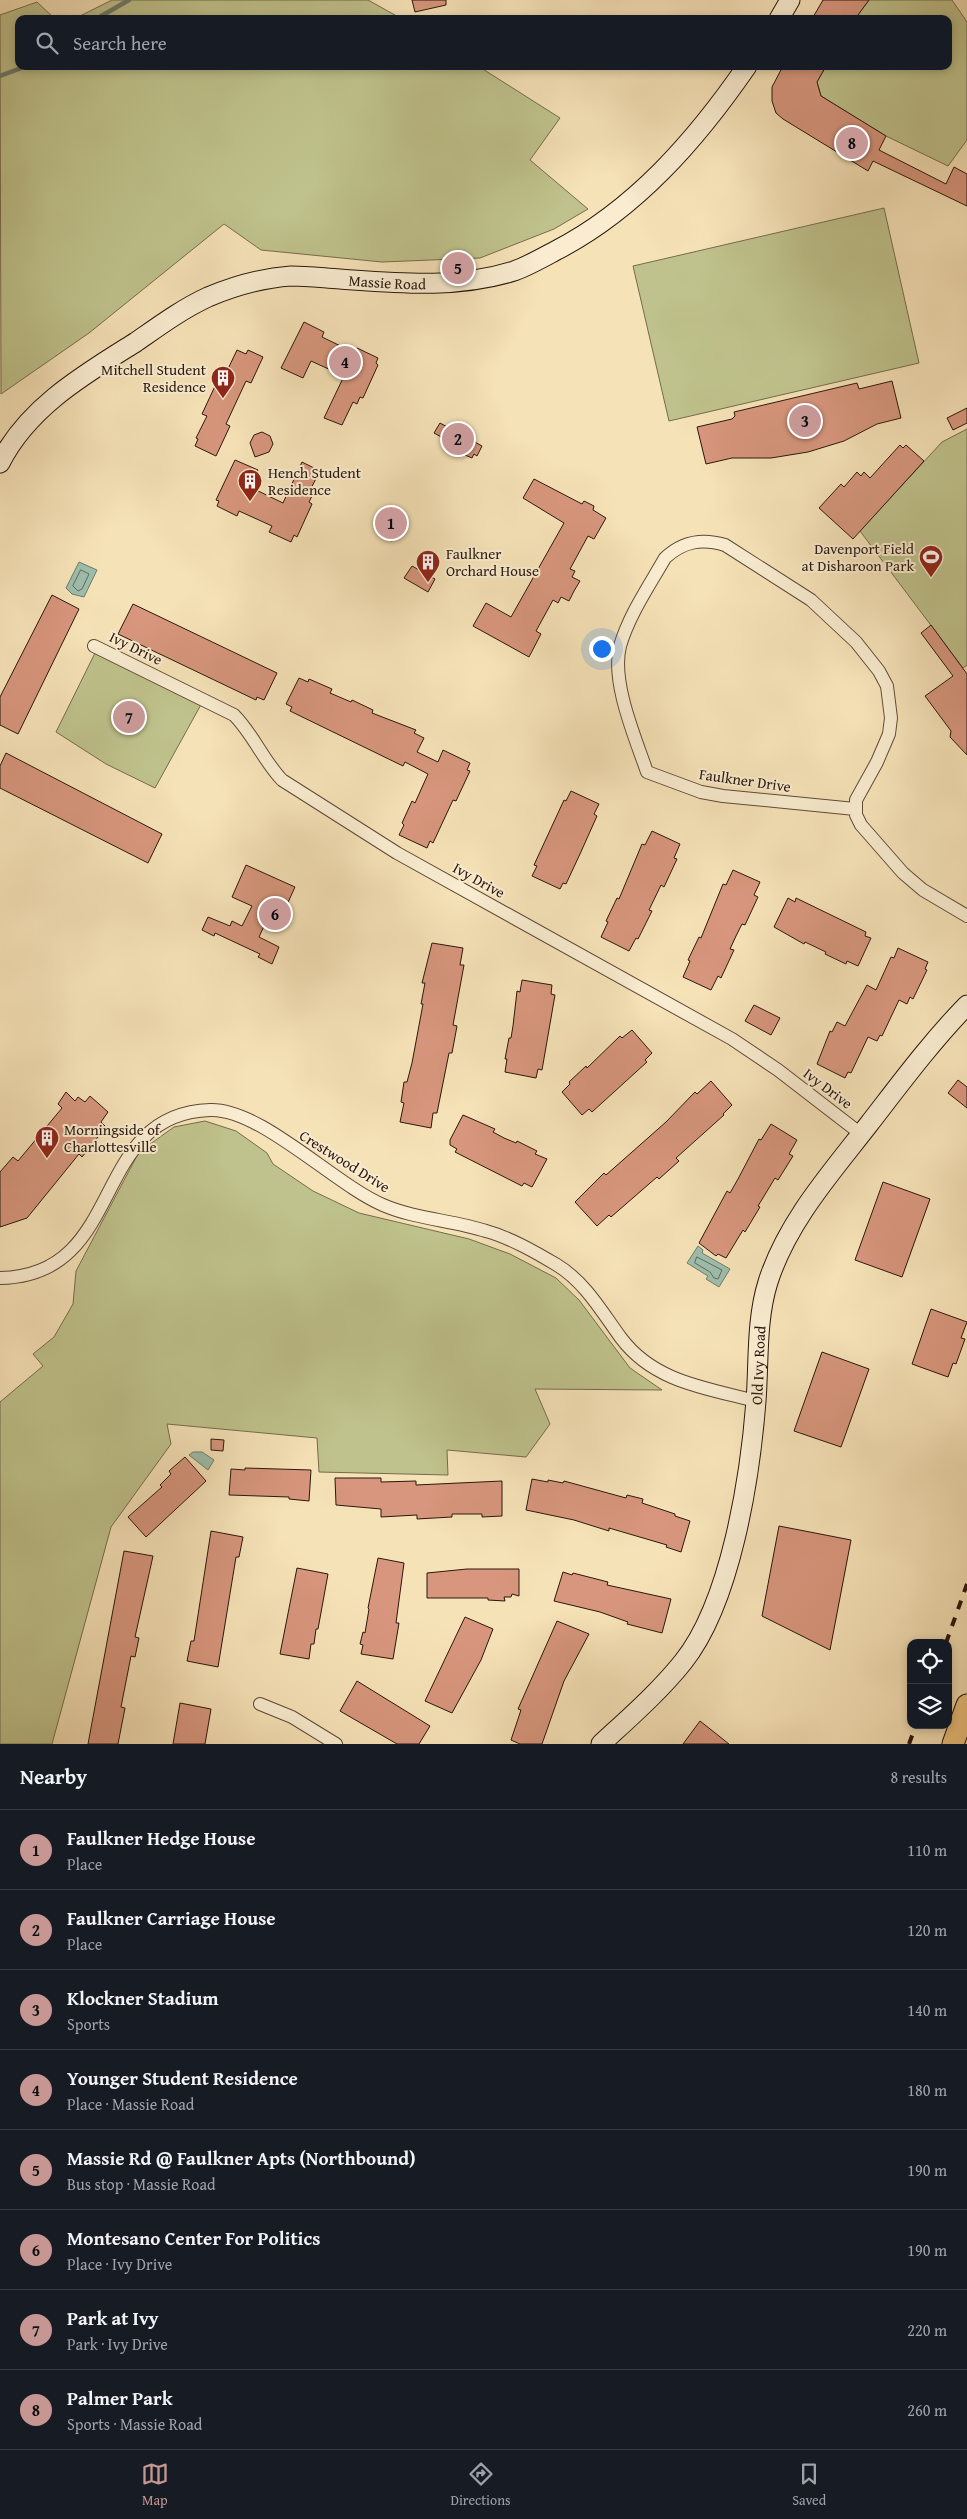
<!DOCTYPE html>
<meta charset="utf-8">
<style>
body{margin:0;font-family:"Gentium Book Plus",serif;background:#20242c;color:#f1f3f6}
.controls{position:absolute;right:15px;bottom:15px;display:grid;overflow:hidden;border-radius:10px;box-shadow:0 2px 8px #0003}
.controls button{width:45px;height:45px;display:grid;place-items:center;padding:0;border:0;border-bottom:1px solid #363941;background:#171b24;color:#f1f3f6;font:25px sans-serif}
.you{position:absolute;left:601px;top:648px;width:18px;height:18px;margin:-12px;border:4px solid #fff;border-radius:50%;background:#1a73e8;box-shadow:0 0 0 8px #1a73e833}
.badge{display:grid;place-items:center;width:32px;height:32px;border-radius:50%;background:#c59692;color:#111;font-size:16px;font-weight:700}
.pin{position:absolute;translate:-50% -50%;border:2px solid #fff;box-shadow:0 1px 5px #0006}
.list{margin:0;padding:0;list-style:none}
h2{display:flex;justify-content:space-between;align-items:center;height:65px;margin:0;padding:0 20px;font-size:21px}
h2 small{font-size:16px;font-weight:400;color:#9ea1a6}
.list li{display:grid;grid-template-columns:32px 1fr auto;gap:15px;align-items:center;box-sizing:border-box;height:80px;padding:0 20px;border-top:1px solid #363941}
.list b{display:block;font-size:19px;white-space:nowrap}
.list p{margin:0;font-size:16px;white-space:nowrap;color:#9ea1a6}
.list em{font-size:16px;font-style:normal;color:#9ea1a6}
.icon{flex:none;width:28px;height:28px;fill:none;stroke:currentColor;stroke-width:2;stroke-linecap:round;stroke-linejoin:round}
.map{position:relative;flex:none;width:967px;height:1744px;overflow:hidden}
.search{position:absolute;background:#171b24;box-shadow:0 2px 8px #0003;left:15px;right:15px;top:15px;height:55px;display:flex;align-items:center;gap:12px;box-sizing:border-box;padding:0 18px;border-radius:10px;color:#9ea1a6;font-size:19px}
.sheet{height:705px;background:#171b24}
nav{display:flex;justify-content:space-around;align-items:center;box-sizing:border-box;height:70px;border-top:1px solid #363941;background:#171b24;font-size:14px;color:#9ea1a6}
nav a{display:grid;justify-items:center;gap:2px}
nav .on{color:#c59692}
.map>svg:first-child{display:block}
</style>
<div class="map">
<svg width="967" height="1744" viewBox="0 0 967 1744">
<rect width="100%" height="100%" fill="#f6e2b7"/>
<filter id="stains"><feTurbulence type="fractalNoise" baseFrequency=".004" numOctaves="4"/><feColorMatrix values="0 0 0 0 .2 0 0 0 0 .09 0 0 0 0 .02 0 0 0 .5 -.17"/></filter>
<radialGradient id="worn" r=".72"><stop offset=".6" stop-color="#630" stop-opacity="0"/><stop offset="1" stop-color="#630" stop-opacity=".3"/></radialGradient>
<!-- green -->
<g fill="#bfc28c" stroke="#756c4c">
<polygon points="112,0 368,0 402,19 74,19"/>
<polygon points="869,0 952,0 967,22 967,140 948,166 886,136 821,96 817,82 826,66 948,66 948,19 855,19"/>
<polygon points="37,2 55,19 19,19 19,66 478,66 560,118 530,160 588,209 554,229 480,258 382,262 261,250 224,224 89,333 1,394 0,15"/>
<polygon points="884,208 919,363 669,421 633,266"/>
<polygon points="967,429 967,665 963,668 860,531 942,442"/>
<polygon points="95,653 203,701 155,788 106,764 56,732"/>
<polygon points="205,1121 236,1131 267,1153 273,1164 313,1191 359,1213 469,1239 510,1254 556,1278 579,1300 630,1368 662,1390 535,1389 550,1424 526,1457 447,1450 448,1475 319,1472 317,1438 167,1424 171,1444 111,1527 52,1744 0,1744 0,1402 43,1366 33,1354 54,1337 73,1304 76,1271 139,1152 174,1127"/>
</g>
<!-- water -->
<g fill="#9dbeac" stroke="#6f7b6c">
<polygon points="79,562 97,570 84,597 72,594 66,588"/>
<polygon points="698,1246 703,1250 702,1253 730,1269 719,1287 706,1279 708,1276 687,1263"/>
<polygon points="193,1452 202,1452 214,1460 208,1470 189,1455"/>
</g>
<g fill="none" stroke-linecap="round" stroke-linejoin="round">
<!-- shore -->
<g stroke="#646a5c" stroke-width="1">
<polygon points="81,570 89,574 82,589 78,591 73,586"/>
<polygon points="697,1257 722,1270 718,1279 714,1278 710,1272 695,1263"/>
</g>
<!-- stream -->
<g stroke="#6f7b6c" stroke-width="4.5">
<polyline points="96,19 129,0"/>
<polyline points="0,76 27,66"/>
</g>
</g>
<!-- building -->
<g fill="#d7967d" stroke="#2b170c">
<polygon points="412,0 446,0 446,5 415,12"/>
<polygon points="823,0 869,0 855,19 812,19"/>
<polygon points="783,66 826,66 817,82 821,96 886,136 879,150 946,184 954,167 967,174 967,206 873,161 868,171 783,119 776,113 772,101 772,87"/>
<polygon points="304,322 324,332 322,337 355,353 357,348 378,358 376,363 378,365 363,398 360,397 357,404 353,402 342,425 324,418 344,376 311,361 303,378 281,368"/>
<polygon points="237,350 246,354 248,350 263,357 251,383 246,381 226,424 230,426 216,456 195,446 198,439 196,438 207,416 202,414 223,369 227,371"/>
<polygon points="892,381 901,418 877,424 844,441 808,452 771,458 732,458 706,464 697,427 732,419 735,416 734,412 857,383 859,389"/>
<polygon points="967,408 967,423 953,430 947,418"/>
<polygon points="440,423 482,446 477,456 474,454 472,458 453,450 456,445 434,433"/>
<polygon points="262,432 270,436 273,444 269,452 255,457 250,443 254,435"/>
<polygon points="900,445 903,448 906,445 924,461 853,539 819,508 841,484 844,487 857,472 861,476 864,472 870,478"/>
<polygon points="235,460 258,470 250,487 283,503 302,462 320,471 308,494 312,496 309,502 312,504 297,537 294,535 291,542 269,532 272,526 239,511 237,516 217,506 219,501 216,500"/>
<polygon points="534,479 582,504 584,501 594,506 593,510 606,518 594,539 588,536 570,569 575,571 572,577 580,581 574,591 569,601 561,597 558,603 553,600 536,631 541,634 529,657 473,626 486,603 511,617 564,523 523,498"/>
<polygon points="388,509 404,516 392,541 377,533"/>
<polygon points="412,566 435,579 428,592 404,578"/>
<polygon points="52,595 79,609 18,734 0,725 0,697"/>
<polygon points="133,604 277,673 264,700 257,697 256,700 118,634"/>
<polygon points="931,625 967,674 967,755 950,737 951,731 925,696 953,676 921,633"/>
<polygon points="299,678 308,682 309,679 332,689 330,693 351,702 352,700 373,710 372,713 416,730 414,733 424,738 417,752 438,762 443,750 470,763 467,770 470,771 456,801 453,800 433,843 430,841 427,848 399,835 404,825 402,823 412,801 415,803 428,774 405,762 403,766 290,711 292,707 286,704"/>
<polygon points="6,753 162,834 148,863 0,788 0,766"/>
<polygon points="571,791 599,804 594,814 597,816 580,854 566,884 563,883 560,889 532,876 537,866 534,865 564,800 566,801"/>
<polygon points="652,831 680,844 674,858 677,859 664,887 661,885 649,910 652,911 638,939 636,938 629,951 601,937 608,922 606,921 617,898 619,899 642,844 645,845"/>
<polygon points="246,865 295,887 280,920 269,915 259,937 279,947 272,964 258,957 260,954 215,933 214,936 202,930 208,917 230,926 232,921 242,926 252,906 232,897"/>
<polygon points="733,870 760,882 754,895 758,897 745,925 742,924 736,936 730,949 734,950 721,978 718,976 711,990 683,977 690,961 688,960 699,937 701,938 723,884 726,885"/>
<polygon points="788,898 795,902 796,898 866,932 865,936 871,938 858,966 847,961 846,964 825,954 826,952 805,942 804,944 774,927"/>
<polygon points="432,943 463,948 460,965 464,965 453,1025 457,1026 452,1053 449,1053 437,1113 433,1113 431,1128 400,1122 404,1103 401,1102 404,1082 407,1082 412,1063 423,1004 421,1004 425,983 422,983"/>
<polygon points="898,948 928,962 925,969 927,970 913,999 910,997 907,1004 899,1000 882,1036 880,1035 877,1041 868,1037 851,1073 848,1072 845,1078 817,1064 830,1031 832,1032 837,1022 845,1026 867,985 876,990 891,957 894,958"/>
<polygon points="522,980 552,985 551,994 555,995 542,1070 538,1069 536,1078 505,1072 507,1059 505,1059 509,1038 511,1038 513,1026 517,991 520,992"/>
<polygon points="754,1005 780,1018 771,1035 745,1021"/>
<polygon points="632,1030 652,1053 645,1060 647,1062 592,1112 589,1109 582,1115 562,1092 570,1084 569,1082 586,1066 587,1068 620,1036 622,1038"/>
<polygon points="958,1080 967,1087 967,1108 948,1093"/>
<polygon points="711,1081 732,1105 723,1114 724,1115 676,1158 679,1161 659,1179 657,1177 611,1217 609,1215 597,1226 575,1202 604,1173 606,1175 666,1122 695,1092 697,1094"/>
<polygon points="66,1092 75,1101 78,1097 85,1102 90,1096 108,1112 101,1122 106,1127 82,1157 79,1154 27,1218 0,1227 0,1172 13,1157 18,1161 62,1108 58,1104"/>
<polygon points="463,1115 495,1129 493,1132 504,1138 516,1143 517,1141 537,1151 535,1154 547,1159 532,1187 524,1183 522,1186 455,1152 457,1149 450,1145 450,1140"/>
<polygon points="771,1124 797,1140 789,1154 793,1156 778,1180 775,1178 758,1206 760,1207 745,1232 743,1230 726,1258 718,1254 716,1256 699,1243 727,1191 730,1193 738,1179 759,1139 761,1140"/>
<polygon points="883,1182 930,1199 902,1277 855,1260"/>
<polygon points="931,1309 967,1322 961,1338 965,1339 956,1364 953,1363 948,1377 912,1364"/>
<polygon points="822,1352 869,1369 841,1447 794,1431"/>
<polygon points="211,1439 224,1440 223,1451 211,1450"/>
<polygon points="185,1457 206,1481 146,1537 128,1517 162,1487 160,1485 171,1474 169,1471"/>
<polygon points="245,1468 311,1470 309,1501 289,1499 289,1497 229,1495 231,1469 245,1470"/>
<polygon points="335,1478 381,1478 381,1482 416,1481 416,1485 502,1481 502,1516 482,1517 482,1514 452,1514 452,1517 417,1519 417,1515 381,1517 381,1509 336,1505"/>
<polygon points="532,1479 548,1482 548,1480 563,1483 564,1481 626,1498 627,1495 643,1499 642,1503 675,1514 675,1516 690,1521 681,1552 666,1547 667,1545 609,1528 609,1531 574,1520 526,1510"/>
<polygon points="779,1526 851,1540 830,1650 762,1616"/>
<polygon points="211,1531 243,1537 239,1557 236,1557 218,1667 187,1661 191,1641 194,1641"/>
<polygon points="124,1551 153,1556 135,1637 139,1638 135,1657 131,1656 121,1707 125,1708 118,1744 88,1744"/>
<polygon points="378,1558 404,1563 396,1623 399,1623 393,1659 361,1654 363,1645 360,1644 363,1632 365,1633 369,1609 368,1608"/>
<polygon points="297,1568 328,1574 318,1629 316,1629 314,1644 311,1644 309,1659 280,1654"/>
<polygon points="467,1569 519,1569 519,1596 512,1594 511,1597 504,1597 505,1601 488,1600 488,1598 427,1598 427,1573"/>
<polygon points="563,1572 572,1575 573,1573 608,1582 607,1585 671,1599 662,1633 627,1624 628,1622 600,1612 554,1601"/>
<polygon points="465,1617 493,1629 481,1660 452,1713 425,1701"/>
<polygon points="557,1621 589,1634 564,1681 542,1744 520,1744 511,1740 521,1710 518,1709"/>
<polygon points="357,1681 430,1726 419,1744 397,1744 340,1711"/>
<polygon points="180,1703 211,1709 205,1744 173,1744"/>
<polygon points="700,1721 729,1744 683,1744"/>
</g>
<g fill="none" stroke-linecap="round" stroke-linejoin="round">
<defs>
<g id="street">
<path d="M94 646 234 715C253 734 263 760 282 780L397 853 732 1039 778 1070 861 1134"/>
<path d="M855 809 723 796 701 792 647 772C635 737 611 682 620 646 629 615 649 586 665 558 683 541 702 538 725 545L811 600 856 642 879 671 887 686 891 718 889 734 877 762 856 800V815L861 825 903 873 923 890 967 916"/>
<path d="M0 1278C128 1276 88 1114 210 1110 260 1108 334 1184 383 1205 415 1219 452 1220 486 1231 511 1238 535 1252 557 1265 585 1282 602 1312 621 1338 654 1382 706 1388 756 1401"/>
<polyline points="260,1704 292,1717 336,1744"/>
</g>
<g id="secondary">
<polyline points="779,19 790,0"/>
<path id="s1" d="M0 463C28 407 85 374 136 342 159 326 182 309 208 297 234 286 262 278 291 276 307 276 324 278 340 279 398 283 457 289 514 271 528 266 542 258 555 251 635 210 696 140 747 66"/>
<path id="s2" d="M601 1744C629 1718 659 1692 683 1662 731 1602 750 1478 756 1401 759 1362 756 1320 768 1282 787 1222 831 1173 869 1124 900 1084 931 1042 967 1005"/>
</g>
<polyline id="primary" points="953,1744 967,1705"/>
</defs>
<!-- street casing -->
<use href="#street" stroke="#5e4a37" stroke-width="14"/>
<!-- secondary casing -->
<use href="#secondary" stroke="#2b170c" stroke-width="21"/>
<!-- primary casing -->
<use href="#primary" stroke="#2b170c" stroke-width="23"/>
<!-- street -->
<use href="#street" stroke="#f9ecd0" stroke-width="12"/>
<!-- secondary -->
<use href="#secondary" stroke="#f9ecd0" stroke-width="19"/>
<!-- primary -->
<use href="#primary" stroke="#ebc17c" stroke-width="21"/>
<!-- rail -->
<g stroke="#2b170c" stroke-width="4" stroke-dasharray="9 9" stroke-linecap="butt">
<polyline points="946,1643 967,1584"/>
<polyline points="909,1744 916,1725"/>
</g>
</g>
<!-- icons -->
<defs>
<symbol id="building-pin" viewBox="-11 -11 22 30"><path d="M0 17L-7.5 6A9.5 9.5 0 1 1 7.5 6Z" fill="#8f2418" stroke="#f9ecd0"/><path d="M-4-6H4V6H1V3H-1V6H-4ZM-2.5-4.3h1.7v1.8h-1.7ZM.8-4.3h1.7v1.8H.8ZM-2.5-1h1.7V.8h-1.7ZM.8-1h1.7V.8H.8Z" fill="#fff"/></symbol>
<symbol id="stadium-pin" viewBox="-11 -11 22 30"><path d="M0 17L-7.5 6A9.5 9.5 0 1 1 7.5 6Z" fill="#8f2418" stroke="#f9ecd0"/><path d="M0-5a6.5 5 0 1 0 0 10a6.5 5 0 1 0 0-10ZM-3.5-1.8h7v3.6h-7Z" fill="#fff"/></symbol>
</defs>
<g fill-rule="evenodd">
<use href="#building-pin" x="209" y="364" width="28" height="38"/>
<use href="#building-pin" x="236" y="467" width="28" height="38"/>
<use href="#stadium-pin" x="917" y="543" width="28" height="38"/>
<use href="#building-pin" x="414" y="548" width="28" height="38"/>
<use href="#building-pin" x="33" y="1124" width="28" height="38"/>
</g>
<g text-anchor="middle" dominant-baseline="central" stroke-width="4" stroke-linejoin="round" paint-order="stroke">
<!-- street labels -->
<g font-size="15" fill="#2b170c" stroke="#f9ecd0">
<text stroke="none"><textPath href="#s1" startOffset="452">Massie Road</textPath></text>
<text transform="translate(136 648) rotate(26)">Ivy Drive</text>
<text transform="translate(745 780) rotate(8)">Faulkner Drive</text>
<text transform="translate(479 880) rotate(29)">Ivy Drive</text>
<text transform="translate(828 1088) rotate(37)">Ivy Drive</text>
<text transform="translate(345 1161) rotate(32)">Crestwood Drive</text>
<text stroke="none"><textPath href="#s2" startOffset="426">Old Ivy Road</textPath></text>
</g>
<!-- poi labels -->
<g font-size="15" fill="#2b170c" stroke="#f9ecd0" text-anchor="start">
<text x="206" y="369" text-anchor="end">Mitchell Student<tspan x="206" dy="17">Residence</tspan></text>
<text x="268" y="472">Hench Student<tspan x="268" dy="17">Residence</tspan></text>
<text x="914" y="548" text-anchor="end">Davenport Field<tspan x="914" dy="17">at Disharoon Park</tspan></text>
<text x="446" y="553">Faulkner<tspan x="446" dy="17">Orchard House</tspan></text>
<text x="64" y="1129">Morningside of<tspan x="64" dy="17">Charlottesville</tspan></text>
</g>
</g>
<rect width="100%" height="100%" filter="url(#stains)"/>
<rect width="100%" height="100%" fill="url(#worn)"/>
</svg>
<div class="controls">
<button><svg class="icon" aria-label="locate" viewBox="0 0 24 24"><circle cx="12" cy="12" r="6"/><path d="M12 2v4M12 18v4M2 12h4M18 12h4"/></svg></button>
<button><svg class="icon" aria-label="layers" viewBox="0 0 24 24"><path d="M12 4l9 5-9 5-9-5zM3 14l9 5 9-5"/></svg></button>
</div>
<div class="you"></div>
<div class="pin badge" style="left:391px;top:523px">1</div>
<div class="pin badge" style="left:458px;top:439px">2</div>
<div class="pin badge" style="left:805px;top:421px">3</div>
<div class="pin badge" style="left:345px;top:362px">4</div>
<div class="pin badge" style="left:458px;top:268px">5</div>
<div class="pin badge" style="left:275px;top:914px">6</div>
<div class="pin badge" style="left:129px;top:717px">7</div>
<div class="pin badge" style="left:852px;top:143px">8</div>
<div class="search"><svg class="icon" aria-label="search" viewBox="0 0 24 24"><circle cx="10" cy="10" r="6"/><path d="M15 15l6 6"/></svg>Search here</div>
</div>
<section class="sheet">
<h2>Nearby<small>8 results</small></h2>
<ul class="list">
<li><span class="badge">1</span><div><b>Faulkner Hedge House</b><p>Place</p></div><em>110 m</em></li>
<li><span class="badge">2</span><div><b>Faulkner Carriage House</b><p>Place</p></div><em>120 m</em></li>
<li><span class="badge">3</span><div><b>Klockner Stadium</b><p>Sports</p></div><em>140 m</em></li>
<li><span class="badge">4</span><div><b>Younger Student Residence</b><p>Place · Massie Road</p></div><em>180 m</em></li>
<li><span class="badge">5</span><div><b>Massie Rd @ Faulkner Apts (Northbound)</b><p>Bus stop · Massie Road</p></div><em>190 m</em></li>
<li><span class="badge">6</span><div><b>Montesano Center For Politics</b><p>Place · Ivy Drive</p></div><em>190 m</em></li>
<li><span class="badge">7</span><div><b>Park at Ivy</b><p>Park · Ivy Drive</p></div><em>220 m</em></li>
<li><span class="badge">8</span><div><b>Palmer Park</b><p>Sports · Massie Road</p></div><em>260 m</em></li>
</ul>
</section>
<nav>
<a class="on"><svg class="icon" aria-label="map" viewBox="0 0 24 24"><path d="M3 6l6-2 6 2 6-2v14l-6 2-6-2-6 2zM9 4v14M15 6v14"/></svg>Map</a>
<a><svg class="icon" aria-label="directions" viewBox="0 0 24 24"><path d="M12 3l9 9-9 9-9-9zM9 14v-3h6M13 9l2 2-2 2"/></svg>Directions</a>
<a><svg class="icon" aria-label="saved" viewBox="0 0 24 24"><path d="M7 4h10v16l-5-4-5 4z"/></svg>Saved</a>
</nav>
